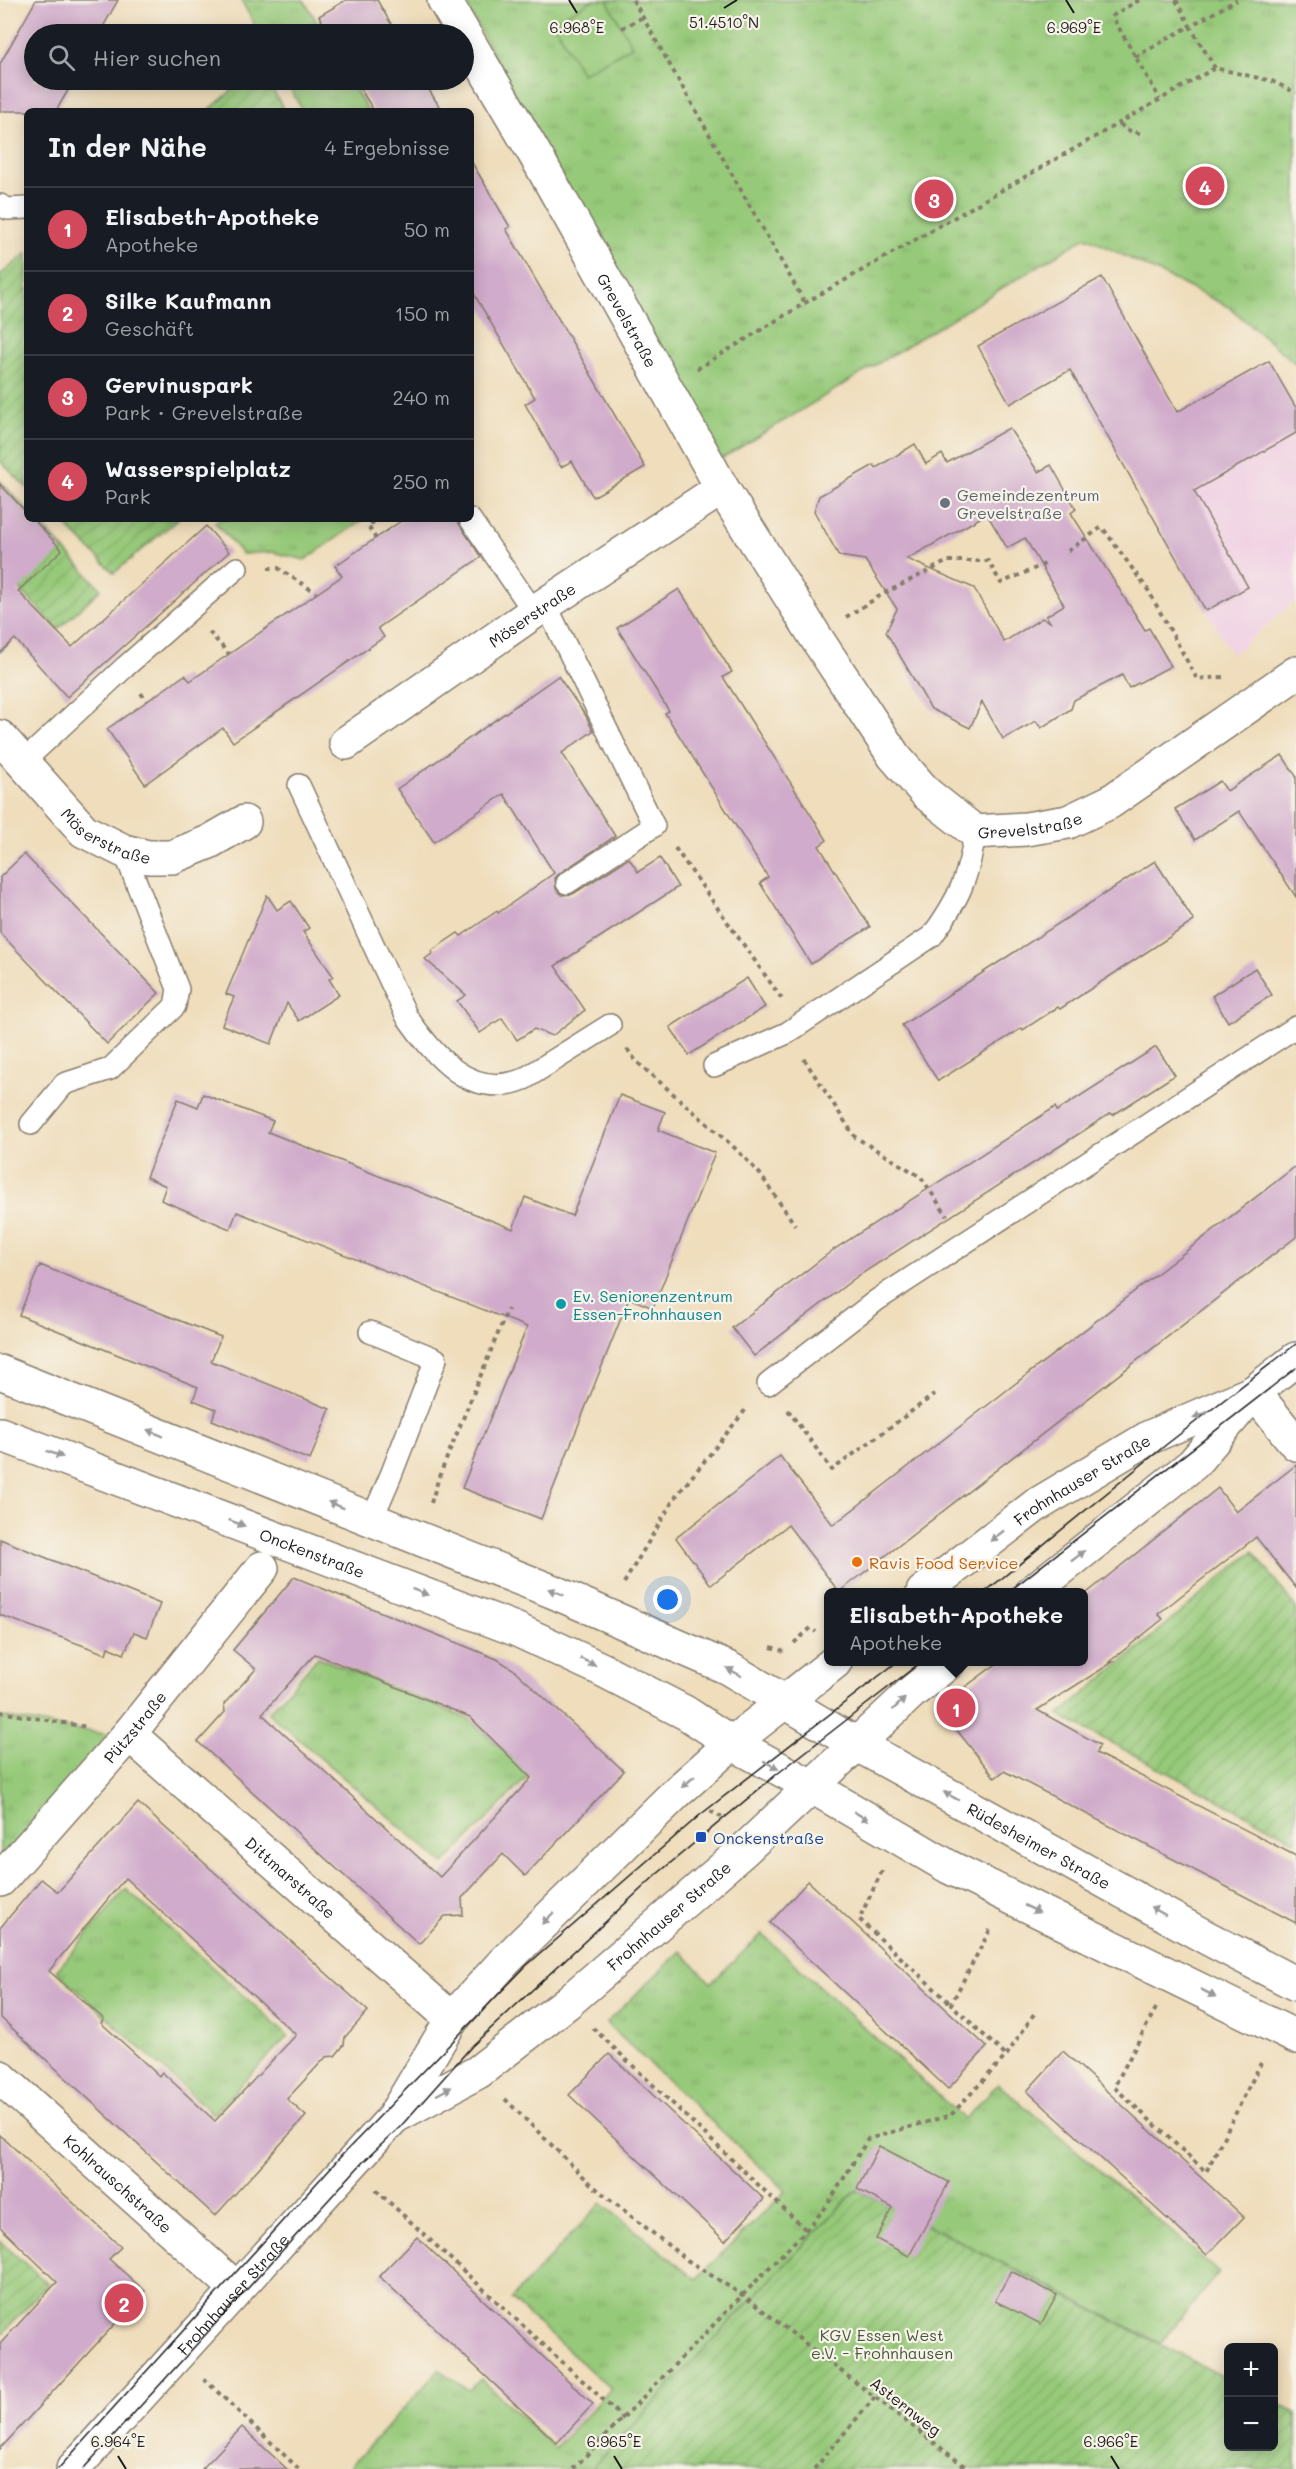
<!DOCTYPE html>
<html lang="de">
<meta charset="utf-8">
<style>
body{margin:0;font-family:Mali,sans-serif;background:#20242c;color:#f1f3f6}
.controls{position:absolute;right:18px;bottom:18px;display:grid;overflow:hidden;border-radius:9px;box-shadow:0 3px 15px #0003}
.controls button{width:54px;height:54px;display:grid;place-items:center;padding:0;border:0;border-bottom:2px solid #363941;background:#171b24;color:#f1f3f6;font:30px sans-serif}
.you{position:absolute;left:668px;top:1600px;width:21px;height:21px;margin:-15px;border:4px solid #fff;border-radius:50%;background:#1a73e8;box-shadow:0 0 0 9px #1a73e833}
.badge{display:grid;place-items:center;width:39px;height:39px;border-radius:50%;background:#d1495b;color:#fff;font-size:20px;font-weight:700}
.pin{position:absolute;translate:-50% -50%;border:3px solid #fff;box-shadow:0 2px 6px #0006}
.popup{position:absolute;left:824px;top:1588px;width:264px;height:78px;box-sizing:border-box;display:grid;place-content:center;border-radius:9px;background:#171b24;filter:drop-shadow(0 2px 4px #0005);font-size:20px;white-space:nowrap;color:#9ea1a6}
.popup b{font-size:22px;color:#f1f3f6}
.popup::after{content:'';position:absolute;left:50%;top:100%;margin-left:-12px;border:12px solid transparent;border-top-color:#171b24}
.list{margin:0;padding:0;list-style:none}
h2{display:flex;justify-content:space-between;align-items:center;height:78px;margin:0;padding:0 24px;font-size:26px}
h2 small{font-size:20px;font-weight:400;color:#9ea1a6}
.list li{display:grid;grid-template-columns:39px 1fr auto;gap:18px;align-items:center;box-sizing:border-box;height:84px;padding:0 24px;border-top:2px solid #363941}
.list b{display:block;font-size:22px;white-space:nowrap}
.list p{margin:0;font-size:20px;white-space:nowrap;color:#9ea1a6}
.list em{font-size:20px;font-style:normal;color:#9ea1a6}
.icon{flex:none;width:33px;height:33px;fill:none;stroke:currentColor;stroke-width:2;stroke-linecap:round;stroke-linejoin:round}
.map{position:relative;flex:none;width:1296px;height:2469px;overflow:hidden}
.search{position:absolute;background:#171b24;box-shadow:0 3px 15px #0003;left:24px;top:24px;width:450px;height:66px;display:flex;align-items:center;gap:15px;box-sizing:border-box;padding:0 21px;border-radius:33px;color:#9ea1a6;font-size:22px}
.panel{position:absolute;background:#171b24;box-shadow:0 3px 15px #0003;left:24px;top:108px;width:450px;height:414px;border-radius:9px}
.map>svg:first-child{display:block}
</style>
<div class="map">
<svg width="1296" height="2469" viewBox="0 0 1296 2469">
<defs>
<pattern id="grass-tufts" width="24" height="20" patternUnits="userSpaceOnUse" patternTransform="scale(1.5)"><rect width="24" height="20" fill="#96c979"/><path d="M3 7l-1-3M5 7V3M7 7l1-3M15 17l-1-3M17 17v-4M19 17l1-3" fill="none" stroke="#81ac68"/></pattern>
<pattern id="garden-furrows" width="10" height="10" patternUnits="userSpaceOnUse" patternTransform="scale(1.5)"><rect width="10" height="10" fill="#96c979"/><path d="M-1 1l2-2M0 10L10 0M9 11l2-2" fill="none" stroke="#81ac68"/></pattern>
</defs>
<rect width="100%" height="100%" fill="#f7f3e8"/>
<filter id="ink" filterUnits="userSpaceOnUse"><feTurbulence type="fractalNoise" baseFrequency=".0167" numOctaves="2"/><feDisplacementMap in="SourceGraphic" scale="12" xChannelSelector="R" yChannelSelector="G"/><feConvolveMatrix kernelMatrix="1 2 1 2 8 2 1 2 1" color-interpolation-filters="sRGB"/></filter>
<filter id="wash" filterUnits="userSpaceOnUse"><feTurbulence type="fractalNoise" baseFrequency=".008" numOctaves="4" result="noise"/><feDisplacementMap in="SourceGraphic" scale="24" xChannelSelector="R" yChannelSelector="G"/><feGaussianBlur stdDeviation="1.35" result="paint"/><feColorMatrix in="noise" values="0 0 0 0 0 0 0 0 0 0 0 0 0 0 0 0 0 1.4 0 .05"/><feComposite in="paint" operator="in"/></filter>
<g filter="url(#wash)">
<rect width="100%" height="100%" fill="#efddbb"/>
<!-- built -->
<polygon fill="#f0d0e4" points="1296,433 1296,600 1232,655 1152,515"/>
<!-- grass -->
<g fill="url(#grass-tufts)" stroke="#59724a" stroke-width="1.5">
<polygon points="241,0 304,0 324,34 260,34"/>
<polygon points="464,0 1296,0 1296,364 1229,307 1086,237 721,459 550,160"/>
<polygon points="285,80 350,80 368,111 303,111"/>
<polygon points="219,519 364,519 305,560 272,552 242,554 215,522"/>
<polygon points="318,1657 469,1719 530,1774 444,1864 268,1713"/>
<polygon points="0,1717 117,1736 0,1868"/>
<polygon points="126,1889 288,2036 213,2114 56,1971"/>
<polygon points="762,1934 964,2119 998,2084 1219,2272 1160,2343 857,2189 591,2469 348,2469 439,2370 469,2390 481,2379 555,2448 611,2389 511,2299 601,2203 696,2279 786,2191 606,2023 681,1951 711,1983"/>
</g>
<!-- garden -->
<g fill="url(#garden-furrows)" stroke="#59724a" stroke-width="1.5">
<polygon points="244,80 267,80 285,111 208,111"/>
<polygon points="27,253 27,488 0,461 0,275"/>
<polygon points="0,481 27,510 27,519 36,519 101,589 58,629 0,568"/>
<polygon points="59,519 178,519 114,573"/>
<polygon points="1253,1551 1296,1608 1296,1841 1059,1715"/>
<polygon points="857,2189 1228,2379 1228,2446 1274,2446 1274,2402 1296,2413 1296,2469 591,2469"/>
<polygon points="0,2241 48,2284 0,2336"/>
</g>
<!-- pitch -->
<polygon fill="#96c979" stroke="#59724a" stroke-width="1.5" points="593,0 607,0 632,46 582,74 553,22"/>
<g id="blocks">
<!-- building -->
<g fill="#d0abcb" fill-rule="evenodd">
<polygon points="36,0 118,0 99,34 34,34 34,80 74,80 56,111 0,111 0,64"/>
<polygon points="346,0 377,0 397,34 329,34 319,16"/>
<polygon points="355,80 423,80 442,111 374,111"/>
<polygon points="471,161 510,227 506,229 645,467 593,497 572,461 561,467 525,404 535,398 471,289"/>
<polygon points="1102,277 1177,412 1269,361 1296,408 1296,433 1194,491 1248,587 1206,611 1070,370 1010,404 978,346"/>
<path d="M1009 428 1038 472 1051 465 1076 509 1071 513 1145 630 1149 628 1171 666 1129 688 1122 675 1074 700 1071 709 1041 728 1036 721 1003 739 982 702 970 728 931 709 886 632 897 609 865 560 839 556 814 511 819 496 874 465 876 468 915 444 926 464 942 454 947 463ZM987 514 1007 548 1025 538 1064 605 1046 616 1050 622 1042 618 1004 642 974 588 907 559Z"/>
<polygon points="0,484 27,513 27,519 33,519 62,550 18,591 72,647 206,526 229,552 67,697 15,639 0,653"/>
<polygon points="404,519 456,519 481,557 378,628 384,637 233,742 223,728 145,784 107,729 185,675 190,681 342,576 335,566"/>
<polygon points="679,589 732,672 723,677 827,840 819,846 870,927 811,964 760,883 768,877 665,713 669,711 617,628"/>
<polygon points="558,676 586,716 593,731 562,753 615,836 560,873 555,878 556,889 562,895 573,894 629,858 638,872 660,858 678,887 555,966 585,1010 552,1036 534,1029 517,1040 502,1018 480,1033 457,1001 466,995 425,959 433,953 431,951 458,933 461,936 497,911 498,913 554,873 504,794 434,842 397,789"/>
<polygon points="1282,755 1296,776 1296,897 1239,811 1195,840 1175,809 1220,781 1227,791"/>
<polygon points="24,854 159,993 107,1044 0,933 0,877"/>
<polygon points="1155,861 1194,921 1060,1009 1058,1007 1023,1030 1022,1028 938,1081 902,1025"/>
<polygon points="267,895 277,910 291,901 309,928 303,932 333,976 329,979 339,995 299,1021 287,1003 271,1044 222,1025 234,997 226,994"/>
<polygon points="1255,968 1272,995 1228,1022 1212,996"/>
<polygon points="747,978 765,1007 689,1055 670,1027"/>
<polygon points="1156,1047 1175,1075 1113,1115 1111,1113 855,1278 754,1356 732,1328 833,1250 1055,1107 1057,1111"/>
<polygon points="203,1094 273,1121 268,1132 513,1229 525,1197 572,1216 620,1095 665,1112 658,1130 715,1153 653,1308 629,1298 541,1519 462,1488 527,1327 237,1212 230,1229 161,1200 166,1186 146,1177 178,1099 198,1107"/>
<polygon points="1296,1166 1296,1237 839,1592 788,1525 711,1585 676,1538 780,1456 833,1525"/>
<polygon points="40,1265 221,1337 211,1361 330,1409 310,1460 212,1420 216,1409 193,1400 198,1387 19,1315"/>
<polygon points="1296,1465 1296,1588 1256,1537 1158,1614 1163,1619 1109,1662 1113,1662 1037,1710 1100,1745 1096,1753 1296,1856 1296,1923 1004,1771 995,1778 944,1714 945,1702 999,1662 1083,1662 1083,1596 1218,1488 1236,1512"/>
<polygon points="0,1539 160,1604 147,1637 134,1632 124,1654 108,1647 106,1654 0,1615"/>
<path d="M294 1577 497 1659 513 1669 624 1771 525 1876 503 1854 462 1898 463 1915 445 1916 419 1944 198 1742 225 1712 224 1704 256 1669 233 1650ZM315 1654 470 1717 531 1778 440 1877 262 1714Z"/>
<path d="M138 1803 368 2011 345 2037 344 2045 335 2056 326 2057 287 2099 306 2116 215 2216 0 2017V1928L41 1879 58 1892ZM125 1878 296 2035 215 2121 162 2072 159 2076 131 2050 101 2023 104 2019 49 1971Z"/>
<polygon points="808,1881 987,2047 948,2089 770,1923"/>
<polygon points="1063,2051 1244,2217 1207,2255 1027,2091"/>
<polygon points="609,2054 764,2199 725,2241 569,2095"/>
<polygon points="0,2135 121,2247 109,2259 145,2291 0,2449 0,2344 57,2282 0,2227"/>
<polygon points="879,2146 949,2182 909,2256 876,2239 893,2208 857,2189"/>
<polygon points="417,2237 593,2404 557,2443 379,2276"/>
<polygon points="1011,2271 1057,2295 1041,2324 995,2301"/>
<polygon points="242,2427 287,2469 202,2469"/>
</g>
</g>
</g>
<g filter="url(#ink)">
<use href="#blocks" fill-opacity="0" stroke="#867c6c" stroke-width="1.5"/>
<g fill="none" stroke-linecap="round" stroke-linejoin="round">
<defs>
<g id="lane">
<polyline points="0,205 8,209 27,208"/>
<polyline points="470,519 534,612"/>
<polyline points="546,605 654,826 567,883"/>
<polyline points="23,762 125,667 237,568"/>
<path d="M299 785 407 1017C435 1056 470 1101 524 1079L610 1025"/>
<path d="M714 1066 787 1033 932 936C959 899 969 877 975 832"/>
<polyline points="31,1124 64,1084 110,1069 175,1006 178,989 124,851"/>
<polyline points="370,1332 436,1359 391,1475 372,1519"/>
<polyline points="768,1384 877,1300 1296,1027"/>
</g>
<g id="street">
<path id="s1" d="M444 0 540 163 722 488 815 636 894 756 927 794 975 832 1026 829 1068 822 1110 802 1296 673"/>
<path id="s2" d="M0 737 84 831 124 851 148 857H172L209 842 244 822"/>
<path id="s3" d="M346 743 534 612 722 488"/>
<polyline points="1254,1392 1296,1444"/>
<path id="s4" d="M129 1734 452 2019"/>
<path id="s5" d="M0 1880 129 1734 262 1568"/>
<path id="s6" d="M0 2077 237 2289"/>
</g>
<g id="secondary">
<path id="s7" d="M0 1372 554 1592 728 1668 856 1744 1209 1939 1296 1984"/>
<path id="s8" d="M0 1434 515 1629 601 1669 686 1713 732 1743 811 1786 949 1867 1296 2037"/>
<path id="s9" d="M923 1592 1035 1506 1150 1437 1254 1392"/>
<polyline points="1032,1592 1193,1464 1254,1392 1296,1359"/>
<path id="s10" d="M394 2117 478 2072 568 2002 744 1850 912 1692 949 1662"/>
<path id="s11" d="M73 2469 393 2118 452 2019 505 1961 676 1793 732 1743 835 1662"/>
</g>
</defs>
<!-- lane casing -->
<use href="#lane" stroke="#867c6c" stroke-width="24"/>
<!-- street casing -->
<use href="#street" stroke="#867c6c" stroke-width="36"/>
<!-- secondary casing -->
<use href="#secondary" stroke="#867c6c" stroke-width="36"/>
<!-- path -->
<g stroke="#867c6c" stroke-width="4" stroke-dasharray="4.5 4.5" stroke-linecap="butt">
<polyline points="633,0 805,303"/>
<polyline points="1139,0 1112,16 1160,99"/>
<polyline points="1176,0 1190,26 1237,0"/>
<polyline points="622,28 641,18"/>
<polyline points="1135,57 1190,26 1215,68"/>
<polyline points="1120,124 1127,130 1143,134"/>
<polyline points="697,369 805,303 1215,68 1272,81 1296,93"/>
<polyline points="376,539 368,526 378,519"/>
<polyline points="1068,551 1102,527 1148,590 1197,679 1223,677"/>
<polyline points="268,568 278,568 316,593"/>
<polyline points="846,617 883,594 948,561 988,561 1001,583 1045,564"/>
<polyline points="209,632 229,654"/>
<polyline points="141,693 147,702"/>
<polyline points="675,848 782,999"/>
<polyline points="627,1049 637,1062 737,1150 760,1174 795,1225"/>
<polyline points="804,1059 855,1137 921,1177 947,1216"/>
<polyline points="788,1410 832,1470 935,1394"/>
<polyline points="431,1503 439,1477 508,1309"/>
<polyline points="624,1583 674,1499 747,1408"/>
<polyline points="794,1643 811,1628 816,1632"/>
<polyline points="771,1647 784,1651 786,1649"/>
<polyline points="0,1712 87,1727"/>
<polyline points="710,1811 725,1819"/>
<polyline points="882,1871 859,1919 951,2004"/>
<polyline points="990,1930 951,2004 1006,2056"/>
<polyline points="1156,2008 1114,2087 1206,2172 1261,2063"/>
<polyline points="593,2028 806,2230"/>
<polyline points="505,2099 593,2186 687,2260 744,2296 968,2469"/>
<polyline points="376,2190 624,2419"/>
<polyline points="204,2379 299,2469"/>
<polyline points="573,2469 806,2230 826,2207 868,2139 951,2115 1006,2056 1034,2014"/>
<polyline points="814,2469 875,2397"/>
</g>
<!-- lane -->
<use href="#lane" stroke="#fff" stroke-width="21"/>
<!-- street -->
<use href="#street" stroke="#fff" stroke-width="33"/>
<!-- secondary -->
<use href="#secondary" stroke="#fff" stroke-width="33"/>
<!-- tram -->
<g stroke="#1c1c1c" stroke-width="1.5">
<polyline points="985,1592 1167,1444 1296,1344"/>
<polyline points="1008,1592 1296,1368"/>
<polyline points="58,2469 342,2155 526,1966 700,1815 897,1662"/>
<polyline points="83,2469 363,2162 400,2127 472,2046 656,1875 777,1774 921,1662"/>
</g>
</g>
<!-- one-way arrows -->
<defs><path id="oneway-solid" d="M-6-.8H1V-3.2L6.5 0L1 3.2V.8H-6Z" transform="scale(1.5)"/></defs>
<g fill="#999">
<use href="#oneway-solid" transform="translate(1201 1415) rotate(156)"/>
<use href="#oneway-solid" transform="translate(155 1433) rotate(-158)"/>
<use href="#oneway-solid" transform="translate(55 1454) rotate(21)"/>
<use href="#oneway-solid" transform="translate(336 1505) rotate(-158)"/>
<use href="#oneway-solid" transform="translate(237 1523) rotate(21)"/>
<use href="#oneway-solid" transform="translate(997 1536) rotate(142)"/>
<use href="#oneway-solid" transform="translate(1078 1556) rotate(-38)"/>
<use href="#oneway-solid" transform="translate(420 1592) rotate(21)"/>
<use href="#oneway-solid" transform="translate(556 1592) rotate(-158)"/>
<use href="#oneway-solid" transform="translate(588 1662) rotate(25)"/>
<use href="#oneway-solid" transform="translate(734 1672) rotate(-151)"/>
<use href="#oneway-solid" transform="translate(899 1704) rotate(-43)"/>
<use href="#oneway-solid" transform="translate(771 1765) rotate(29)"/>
<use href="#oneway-solid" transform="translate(688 1782) rotate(139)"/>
<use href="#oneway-solid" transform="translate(951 1796) rotate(-151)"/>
<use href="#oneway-solid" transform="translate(861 1816) rotate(31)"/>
<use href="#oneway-solid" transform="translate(1032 1909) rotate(26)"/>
<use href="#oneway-solid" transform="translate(1158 1911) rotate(-151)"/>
<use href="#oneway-solid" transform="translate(548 1918) rotate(136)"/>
<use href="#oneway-solid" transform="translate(1208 1993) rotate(27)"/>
<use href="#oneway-solid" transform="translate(444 2091) rotate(-28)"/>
</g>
</g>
<!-- ticks -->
<path fill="none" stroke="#1c1c1c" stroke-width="2" d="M569 0 577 13M1066 0 1074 13M724 8 737 0M118 2456 126 2469M614 2456 622 2469M1111 2456 1119 2469"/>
<!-- markers -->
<circle fill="#6b7280" stroke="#f7f3e8" stroke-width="2" cx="945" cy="503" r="6"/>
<circle fill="#0f9aa8" stroke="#f7f3e8" stroke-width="2" cx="561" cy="1304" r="6"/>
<circle fill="#e8710a" stroke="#f7f3e8" stroke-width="2" cx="857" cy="1562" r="6"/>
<rect fill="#1a4fb4" stroke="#f7f3e8" stroke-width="2" x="695" y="1831" width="12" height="12" rx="3"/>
<g text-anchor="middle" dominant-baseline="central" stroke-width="4.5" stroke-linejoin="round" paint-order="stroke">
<!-- street labels -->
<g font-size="16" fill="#1c1c1c" stroke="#f7f3e8">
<text stroke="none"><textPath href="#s1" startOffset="369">Grevelstraße</textPath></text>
<text stroke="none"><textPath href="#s3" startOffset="226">Möserstraße</textPath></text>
<text stroke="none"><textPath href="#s1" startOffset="1047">Grevelstraße</textPath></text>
<text stroke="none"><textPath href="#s2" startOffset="148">Möserstraße</textPath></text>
<text stroke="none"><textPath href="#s9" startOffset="195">Frohnhauser Straße</textPath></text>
<text stroke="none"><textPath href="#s8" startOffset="334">Onckenstraße</textPath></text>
<text stroke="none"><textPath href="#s5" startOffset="204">Pützstraße</textPath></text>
<text stroke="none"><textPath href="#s7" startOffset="1144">Rüdesheimer Straße</textPath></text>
<text stroke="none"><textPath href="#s4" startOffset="216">Dittmarstraße</textPath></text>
<text stroke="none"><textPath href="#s10" startOffset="342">Frohnhauser Straße</textPath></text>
<text stroke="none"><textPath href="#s6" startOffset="159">Kohlrauschstraße</textPath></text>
<text stroke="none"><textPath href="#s11" startOffset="237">Frohnhauser Straße</textPath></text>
<text transform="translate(906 2406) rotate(38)">Asternweg</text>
</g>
<!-- worship labels -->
<g font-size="16" fill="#5b616d" stroke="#f7f3e8" text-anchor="start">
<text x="957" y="494">Gemeindezentrum<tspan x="957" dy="18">Grevelstraße</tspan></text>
</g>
<!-- culture labels -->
<g font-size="16" fill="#0d838f" stroke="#f7f3e8" text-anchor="start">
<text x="573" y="1295">Ev. Seniorenzentrum<tspan x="573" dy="18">Essen-Frohnhausen</tspan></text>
</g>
<!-- food labels -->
<g font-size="16" fill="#c56008" stroke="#f7f3e8" text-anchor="start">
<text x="869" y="1562">Ravis Food Service</text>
</g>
<!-- transit labels -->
<g font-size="16" fill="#164399" stroke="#f7f3e8" text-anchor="start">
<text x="713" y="1837">Onckenstraße</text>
</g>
<!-- park labels -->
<g font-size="16" fill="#47593d" stroke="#f7f3e8">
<text x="882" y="2334">KGV Essen West<tspan x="882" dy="18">e.V. - Frohnhausen</tspan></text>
</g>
</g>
<g font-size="15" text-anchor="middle" fill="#1c1c1c" stroke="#f7f3e8" stroke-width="4.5" stroke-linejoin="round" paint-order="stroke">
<text x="724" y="28">51.4510°N</text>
<text x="577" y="33">6.968°E</text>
<text x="1074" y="33">6.969°E</text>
<text x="118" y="2447">6.964°E</text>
<text x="614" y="2447">6.965°E</text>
<text x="1111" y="2447">6.966°E</text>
</g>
</svg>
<div class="controls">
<button>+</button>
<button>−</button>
</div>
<div class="you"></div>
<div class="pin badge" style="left:956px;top:1708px">1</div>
<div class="popup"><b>Elisabeth-Apotheke</b>Apotheke</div>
<div class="pin badge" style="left:124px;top:2303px">2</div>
<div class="pin badge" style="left:934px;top:199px">3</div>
<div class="pin badge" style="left:1205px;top:186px">4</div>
<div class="search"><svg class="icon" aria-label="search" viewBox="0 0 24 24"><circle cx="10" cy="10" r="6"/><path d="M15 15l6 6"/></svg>Hier suchen</div>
<section class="panel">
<h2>In der Nähe<small>4 Ergebnisse</small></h2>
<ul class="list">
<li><span class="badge">1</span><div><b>Elisabeth-Apotheke</b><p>Apotheke</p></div><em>50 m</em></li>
<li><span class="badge">2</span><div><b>Silke Kaufmann</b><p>Geschäft</p></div><em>150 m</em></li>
<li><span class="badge">3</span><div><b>Gervinuspark</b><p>Park · Grevelstraße</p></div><em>240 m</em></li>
<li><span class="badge">4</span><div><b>Wasserspielplatz</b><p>Park</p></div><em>250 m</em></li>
</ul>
</section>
</div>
